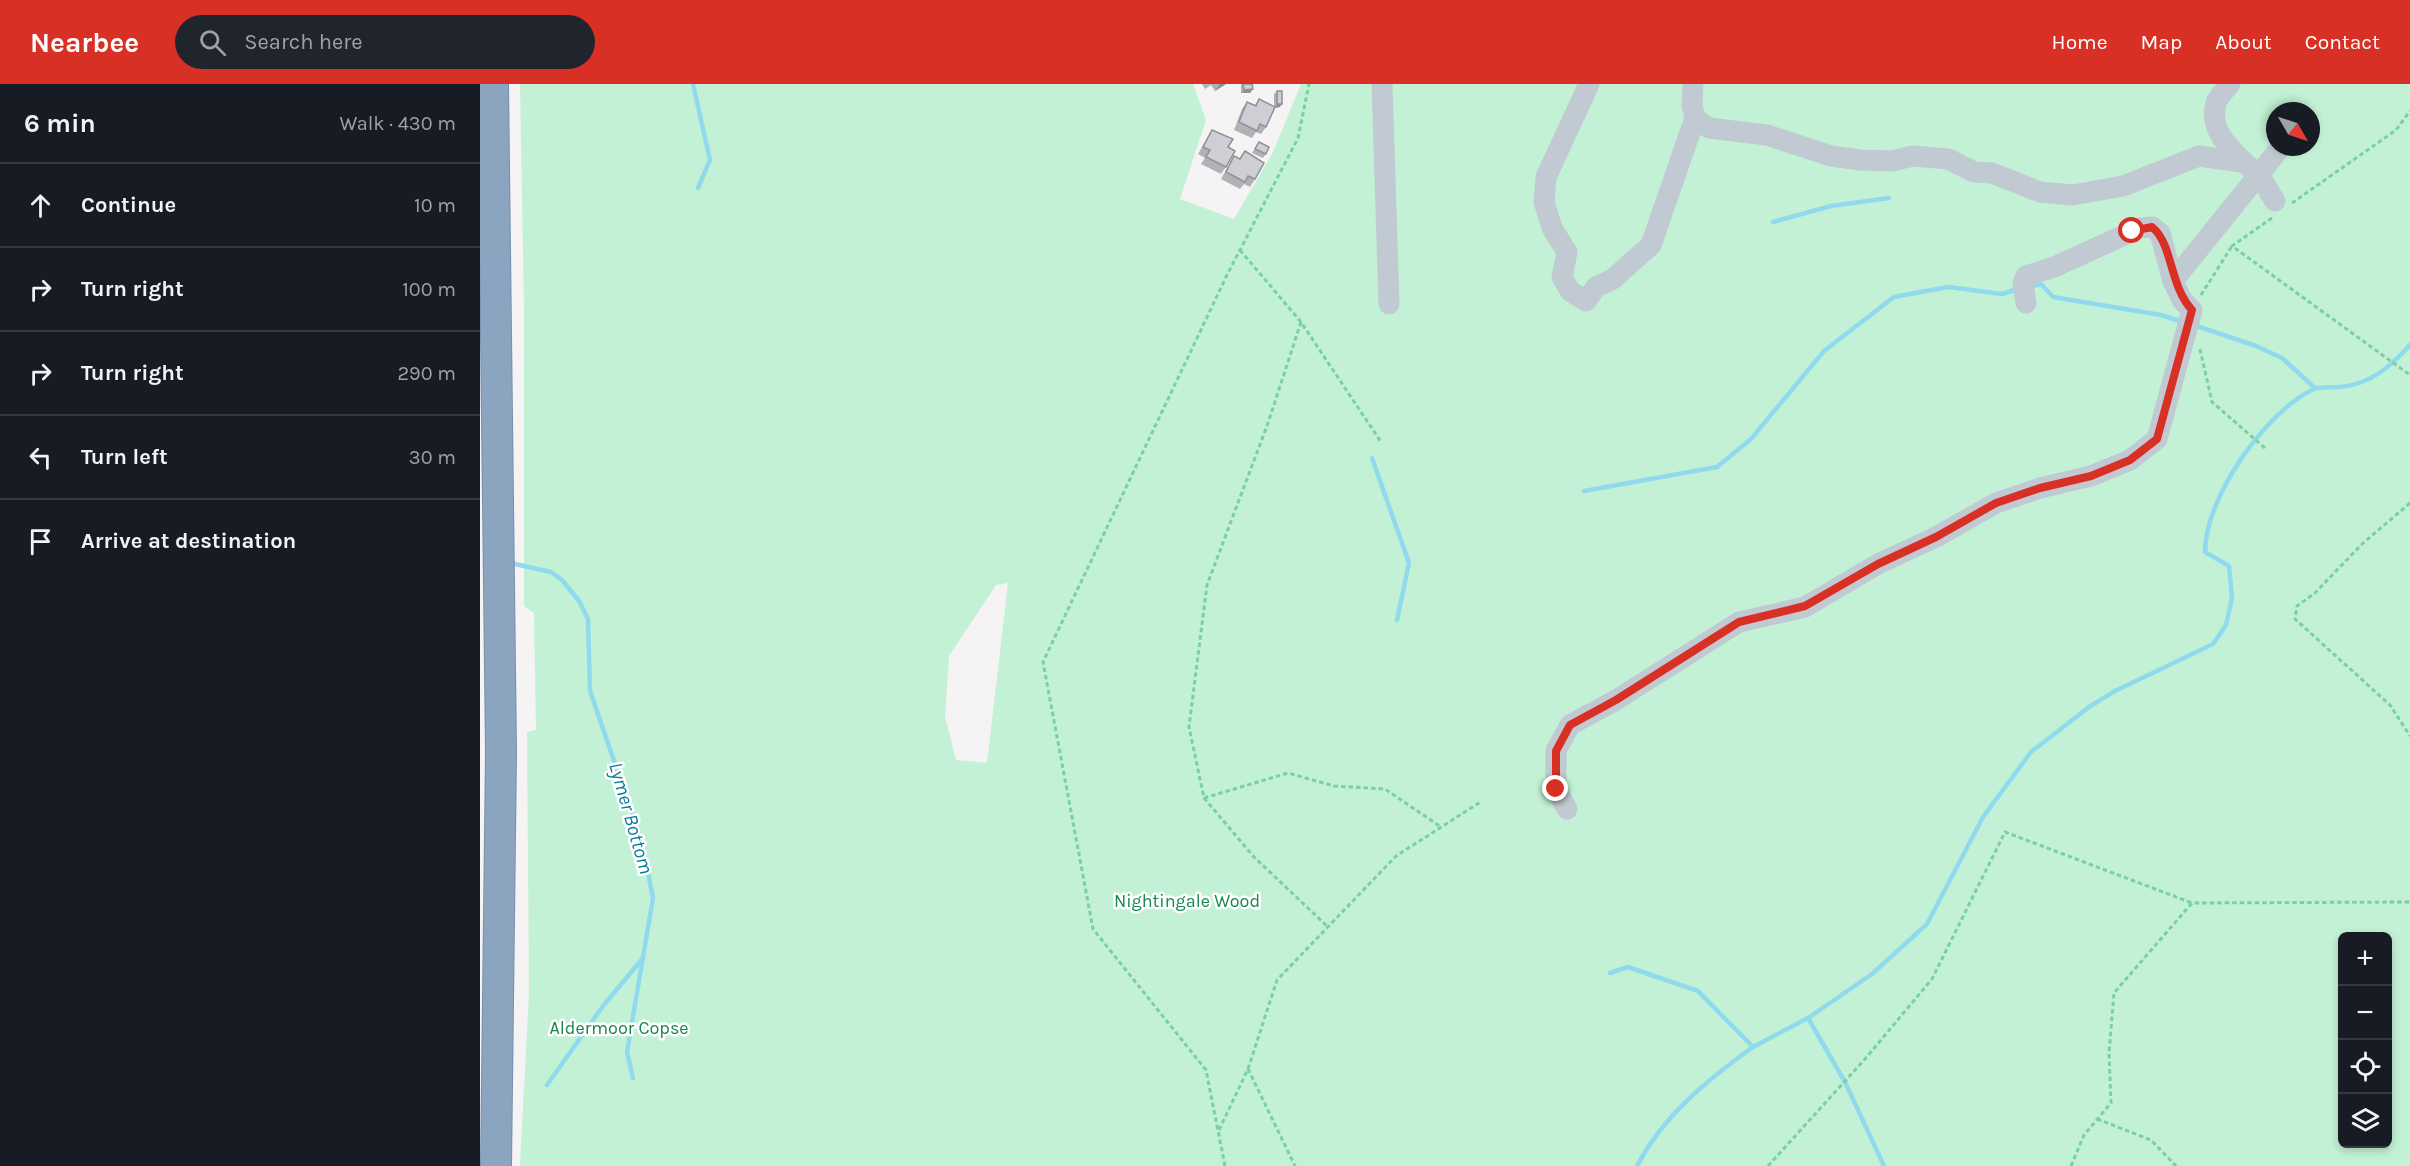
<!DOCTYPE html>
<meta charset="utf-8">
<style>
body{margin:0;font-family:Karla,sans-serif;background:#20242c;color:#f1f3f6}
.controls{position:absolute;right:18px;bottom:18px;display:grid;overflow:hidden;border-radius:9px;box-shadow:0 3px 9px #0003}
.controls button{width:54px;height:54px;display:grid;place-items:center;padding:0;border:0;border-bottom:2px solid #363941;background:#171b24;color:#f1f3f6;font:30px sans-serif}
.compass{position:absolute;left:1786px;top:18px;width:54px;height:54px;border-radius:50%;background:#171b24;box-shadow:0 3px 9px #0003;rotate:129deg}
.stop{position:absolute;width:18px;height:18px;margin:-14px;border:4px solid #d93025;border-radius:50%;background:#fff}
.stop.end{background:#d93025;border-color:#fff;box-shadow:0 2px 6px #0008}
.list{margin:0;padding:0;list-style:none}
h2{display:flex;justify-content:space-between;align-items:center;height:78px;margin:0;padding:0 24px;font-size:26px}
h2 small{font-size:20px;font-weight:400;color:#9ea1a6}
.list li{display:grid;grid-template-columns:39px 1fr auto;gap:18px;align-items:center;box-sizing:border-box;height:84px;padding:0 24px;border-top:2px solid #363941}
.list b{display:block;font-size:22px;white-space:nowrap}
.list em{font-size:20px;font-style:normal;color:#9ea1a6}
.icon{flex:none;width:33px;height:33px;fill:none;stroke:currentColor;stroke-width:2;stroke-linecap:round;stroke-linejoin:round}
.map{position:relative;flex:none;width:1930px;height:1082px;overflow:hidden}
header{display:flex;align-items:center;gap:36px;box-sizing:border-box;height:84px;padding:0 30px;background:#d93025;color:#fff}
header strong{font-size:28px}
nav{display:flex;gap:33px;margin-inline-start:auto;font-size:21px}
.search{width:420px;height:54px;background:#20242c;display:flex;align-items:center;gap:15px;box-sizing:border-box;padding:0 21px;border-radius:33px;color:#9ea1a6;font-size:22px}
main{display:flex}
aside{flex:1;background:#171b24}
.map>svg:first-child{display:block}
</style>
<header>
<strong>Nearbee</strong>
<div class="search"><svg class="icon" aria-label="search" viewBox="0 0 24 24"><circle cx="10" cy="10" r="6"/><path d="M15 15l6 6"/></svg>Search here</div>
<nav><a>Home</a><a>Map</a><a>About</a><a>Contact</a></nav>
</header>
<main>
<aside>
<h2>6 min<small>Walk · 430 m</small></h2>
<ul class="list">
<li><svg class="icon" aria-label="ahead" viewBox="0 0 24 24"><path d="M12 20V5M6 11l6-6 6 6"/></svg><div><b>Continue</b></div><em>10 m</em></li>
<li><svg class="icon" aria-label="right" viewBox="0 0 24 24"><path d="M7 20v-9h11M14 6l5 5-5 5"/></svg><div><b>Turn right</b></div><em>100 m</em></li>
<li><svg class="icon" aria-label="right" viewBox="0 0 24 24"><path d="M7 20v-9h11M14 6l5 5-5 5"/></svg><div><b>Turn right</b></div><em>290 m</em></li>
<li><svg class="icon" aria-label="left" viewBox="0 0 24 24"><path d="M17 20v-9H6M10 6l-5 5 5 5"/></svg><div><b>Turn left</b></div><em>30 m</em></li>
<li><svg class="icon" aria-label="arrive" viewBox="0 0 24 24"><path d="M6 21V4h12l-3 4 3 4H6"/></svg><div><b>Arrive at destination</b></div></li>
</ul>
</aside>
<div class="map">
<svg width="1930" height="1082" viewBox="0 0 1930 1082">
<rect width="100%" height="100%" fill="#f5f3f3"/>
<!-- green -->
<path fill="#c3f1d5" fill-rule="evenodd" d="M40 0H713L726 36 700 115 754 135 793 68 821 0H1930V1082H40L49 908 47 648 56 646 54 529 44 522V224ZM1795 27H1831V63H1795ZM528 499 507 679 476 676 465 632 469 572 516 501ZM1862 852H1908V1060H1862Z"/>
<g fill="none" stroke-linecap="round" stroke-linejoin="round">
<!-- stream -->
<g stroke="#90daee" stroke-width="4.5">
<polyline points="213,0 230,76 218,104"/>
<polyline points="1293,138 1351,122 1409,114"/>
<polyline points="1549,203 1561,200 1573,213 1681,231 1703,238"/>
<polyline points="1714,241 1776,262 1802,274 1835,304"/>
<polyline points="892,374 929,479 917,536"/>
<polyline points="1104,407 1237,383 1271,355 1344,267 1414,213 1468,203 1522,210 1538,205"/>
<polyline points="35,480 71,488 82,496 99,517 108,535 110,607 162,758 173,814 147,968 153,994"/>
<path d="M1130 889 1148 883 1218 907 1273 963C1227 996 1183 1032 1157 1082"/>
<polyline points="1328,934 1365,998 1404,1082"/>
<path d="M1273 963 1328 934 1392 890 1447 840 1503 733 1551 668 1609 623 1635 607 1733 560 1746 541 1752 514 1749 482 1725 468C1725 414 1785 328 1834 305 1841 302 1853 304 1861 303 1891 300 1911 282 1930 261"/>
<polyline points="67,1001 123,922 163,874"/>
</g>
<defs>
<polyline id="highway" points="13,0 21,668 16,1082"/>
</defs>
<!-- highway casing -->
<use href="#highway" stroke="#7690ad" stroke-width="32"/>
<!-- path -->
<g stroke="#7ad0a6" stroke-width="3" stroke-dasharray="4.5 3" stroke-linecap="butt">
<polyline points="1812,119 1916,46 1930,27"/>
<polyline points="1792,134 1752,162 1930,291"/>
<polyline points="760,166 821,238 901,358"/>
<polyline points="1721,211 1752,162"/>
<polyline points="821,238 787,342 727,501 709,643 724,714 774,773 848,843"/>
<polyline points="1720,265 1732,318 1786,365"/>
<polyline points="1930,419 1881,461 1835,509 1817,522 1815,535 1910,621 1930,652"/>
<polyline points="724,714 808,689 854,702 905,705 961,743"/>
<polyline points="768,985 797,896 916,772 1002,717"/>
<polyline points="1617,1035 1671,1056 1696,1082"/>
<polyline points="739,1046 768,985 815,1082"/>
<polyline points="745,1082 726,986 613,845 563,578 747,191 818,54 829,0"/>
<polyline points="1288,1082 1385,975 1452,895 1525,748 1712,819"/>
<polyline points="1591,1082 1604,1051 1631,1019 1629,969 1634,909 1712,819 1930,818"/>
</g>
<!-- minor -->
<g stroke="#c1cad2" stroke-width="21">
<polyline points="902,0 909,220"/>
<polyline points="1109,0 1066,93 1064,118 1072,144 1087,168 1082,193 1090,207 1106,217 1116,203 1133,195 1171,161 1215,34"/>
<polyline points="1213,0 1212,21 1215,34 1229,44 1287,51 1351,72 1380,76 1412,77 1433,72 1468,75 1494,88 1512,89 1560,108 1593,111 1643,102 1719,72 1761,78"/>
<path d="M1750 0C1746 5 1738 13 1736 19 1726 54 1765 75 1783 97 1787 103 1791 111 1795 117"/>
<polyline points="1546,219 1543,199 1546,192 1574,183 1660,144 1672,143 1680,149 1693,197"/>
<polyline points="1087,725 1076,705 1076,667 1090,641 1136,616 1259,538 1325,523 1398,480 1456,453 1516,419 1560,404 1611,392 1650,376 1677,355 1712,226 1702,216 1693,197 1801,63"/>
</g>
<!-- highway -->
<use href="#highway" stroke="#8ba5c1" stroke-width="30"/>
</g>
<!-- wall -->
<g fill="#b0b2b7">
<polygon points="722,0 746,0 735,7 731,1 725,5"/>
<polygon points="761,0 772,0 773,5 770,9 761,9"/>
<polygon points="797,7 800,23 795,24 786,43 781,50 776,48 772,54 754,46 762,25 767,18 775,21 779,15 794,22 794,10"/>
<polygon points="732,46 748,63 746,83 741,90 721,80 725,74 718,70"/>
<polygon points="779,58 786,70 783,74 772,69"/>
<polygon points="765,67 775,95 770,103 764,100 760,105 741,95 754,72 759,75"/>
</g>
<!-- shaded-wall -->
<g fill="#909195">
<polygon points="740,0 746,0 735,7"/>
<polygon points="773,5 770,9 761,9 764,6"/>
<polygon points="797,20 802,20 800,23 794,24"/>
</g>
<!-- building -->
<g fill="#cdcfd5" stroke="#909195" stroke-width="1.5">
<polygon points="763,0 772,0 773,5 764,6"/>
<rect x="797" y="7" width="5" height="13"/>
<polygon points="779,15 795,23 786,43 780,40 777,47 759,38 767,18 776,22"/>
<polygon points="732,46 753,55 748,63 755,67 746,83 726,73 730,66 723,63"/>
<polygon points="779,58 789,63 786,70 775,65"/>
<polygon points="765,67 784,79 775,95 768,92 765,98 746,88 754,72 760,75"/>
</g>
<g fill="none" stroke-linecap="round" stroke-linejoin="round">
<!-- route -->
<path stroke="#d93025" stroke-width="8" d="M1076 705V667L1090 641 1136 616 1259 538 1325 522 1398 480 1456 453 1516 419 1560 404 1611 392 1650 376 1677 355 1712 226C1689 201 1693 160 1672 143L1652 147"/>
</g>
<g text-anchor="middle" dominant-baseline="central" stroke-width="5" stroke-linejoin="round" paint-order="stroke">
<!-- park labels -->
<g font-size="18" fill="#17864f" stroke="#fff">
<text x="707" y="817">Nightingale Wood</text>
<text x="139" y="944">Aldermoor Copse</text>
</g>
<!-- water labels -->
<g font-size="20" font-style="italic" fill="#0c7c9b" stroke="#fff">
<text transform="translate(151 734) rotate(74)">Lymer Bottom</text>
</g>
</g>
</svg>
<div class="controls">
<button>+</button>
<button>−</button>
<button><svg class="icon" aria-label="locate" viewBox="0 0 24 24"><circle cx="12" cy="12" r="6"/><path d="M12 2v4M12 18v4M2 12h4M18 12h4"/></svg></button>
<button><svg class="icon" aria-label="layers" viewBox="0 0 24 24"><path d="M12 4l9 5-9 5-9-5zM3 14l9 5 9-5"/></svg></button>
</div>
<svg class="compass" viewBox="-18 -18 36 36"><path d="M0-13l5 13h-10z" fill="#e53935"/><path d="M0 13l5-13h-10z" fill="#9ea1a6"/></svg>
<div class="stop" style="left:1652px;top:147px"></div>
<div class="stop end" style="left:1076px;top:705px"></div>
</div>
</main>
